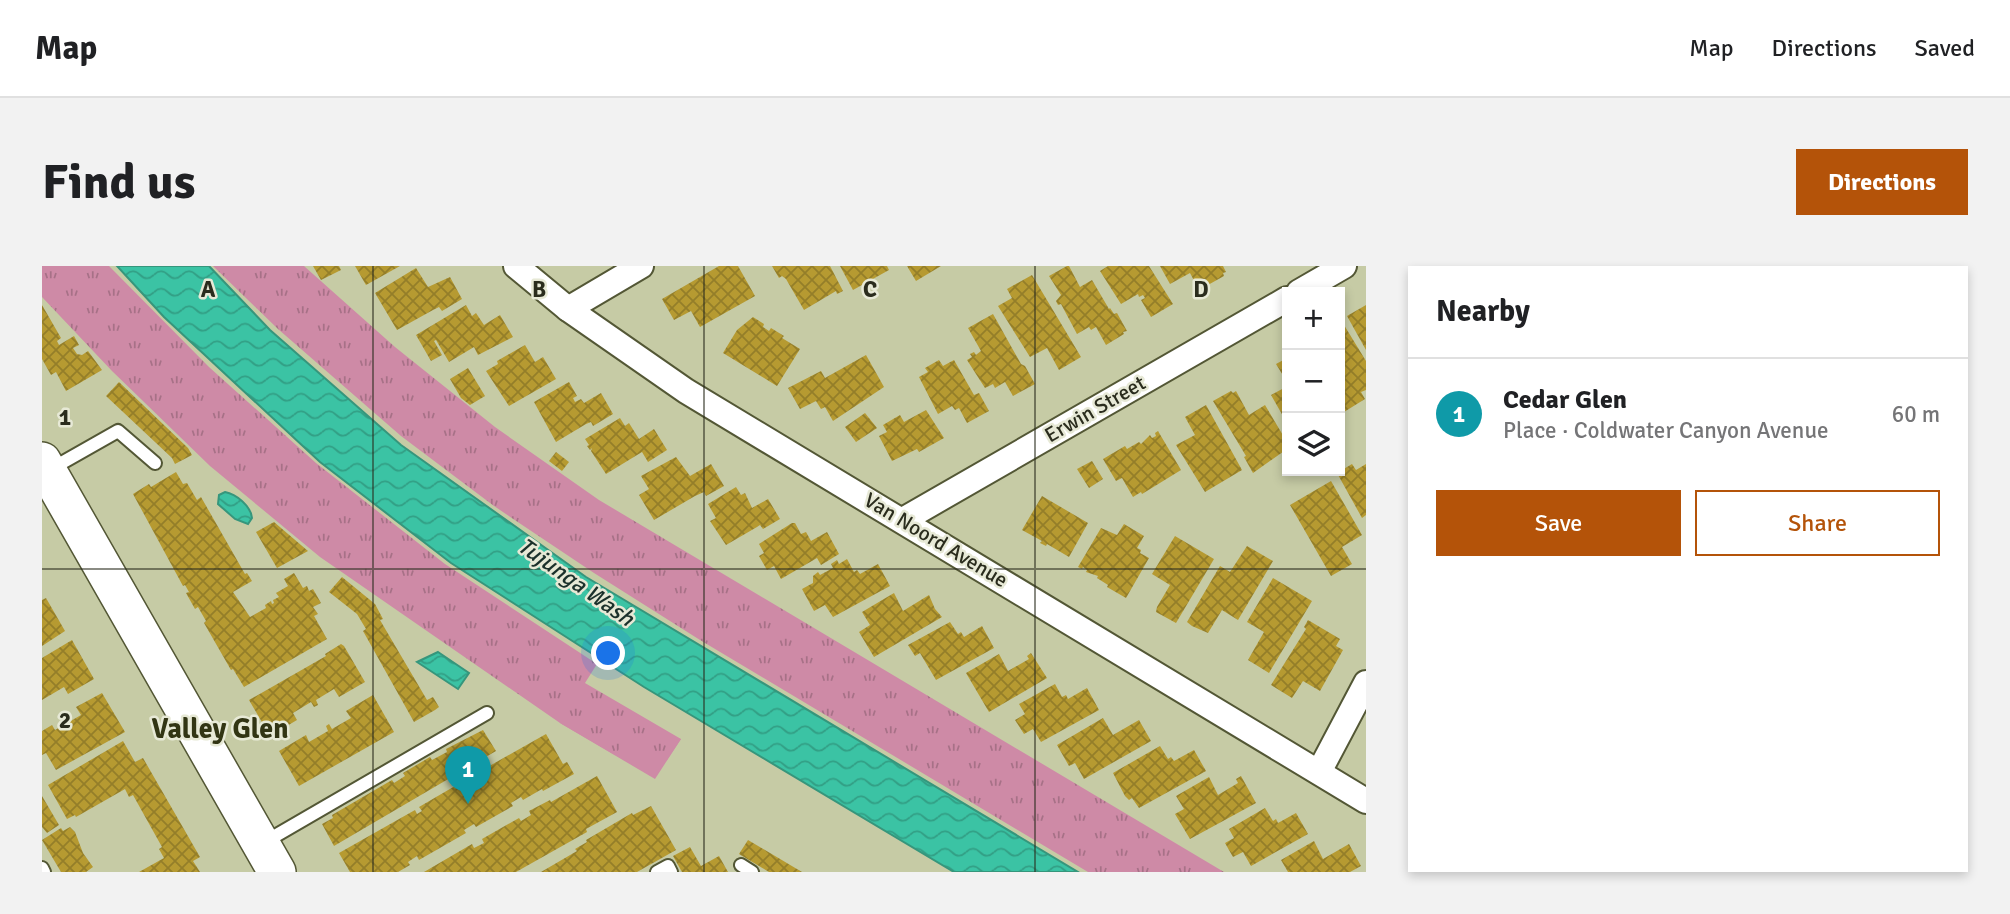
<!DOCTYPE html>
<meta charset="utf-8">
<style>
body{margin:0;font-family:Signika,sans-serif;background:#f2f2f2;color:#202124}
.controls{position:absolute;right:21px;top:21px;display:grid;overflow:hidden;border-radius:0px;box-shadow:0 4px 10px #0003}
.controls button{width:63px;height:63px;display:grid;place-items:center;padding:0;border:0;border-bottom:2px solid #e0e0e0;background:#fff;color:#202124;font:35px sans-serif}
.you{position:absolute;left:567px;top:388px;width:24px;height:24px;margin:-18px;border:5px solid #fff;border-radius:50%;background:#1a73e8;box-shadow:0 0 0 10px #1a73e833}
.badge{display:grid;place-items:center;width:46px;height:46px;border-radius:50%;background:#b45309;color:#fff;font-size:23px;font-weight:700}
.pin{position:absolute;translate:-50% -58px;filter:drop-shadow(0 2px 4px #0008)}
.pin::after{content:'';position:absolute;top:37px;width:24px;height:21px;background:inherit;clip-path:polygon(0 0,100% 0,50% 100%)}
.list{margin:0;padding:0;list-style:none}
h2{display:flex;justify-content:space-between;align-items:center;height:91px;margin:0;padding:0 28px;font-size:30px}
h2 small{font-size:23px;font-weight:400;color:#757577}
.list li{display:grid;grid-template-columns:46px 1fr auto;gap:21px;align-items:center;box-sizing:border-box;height:112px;padding:0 28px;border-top:2px solid #e0e0e0}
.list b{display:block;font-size:26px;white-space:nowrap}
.list p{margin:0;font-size:23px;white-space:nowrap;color:#757577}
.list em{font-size:23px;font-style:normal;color:#757577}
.actions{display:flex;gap:14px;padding:21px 28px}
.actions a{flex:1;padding:16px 0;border:2px solid #b45309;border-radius:0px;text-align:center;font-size:24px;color:#b45309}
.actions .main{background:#b45309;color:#fff}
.icon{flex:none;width:38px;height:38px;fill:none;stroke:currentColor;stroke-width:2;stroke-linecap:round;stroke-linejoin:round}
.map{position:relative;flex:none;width:1324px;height:606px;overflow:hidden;border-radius:0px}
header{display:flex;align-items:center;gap:42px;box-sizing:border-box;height:98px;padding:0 35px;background:#fff;border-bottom:2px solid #e0e0e0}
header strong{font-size:33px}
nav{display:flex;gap:38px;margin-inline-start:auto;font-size:24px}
.intro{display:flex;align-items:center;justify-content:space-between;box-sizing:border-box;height:168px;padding:0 42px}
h1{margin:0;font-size:49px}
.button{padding:18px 32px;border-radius:0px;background:#b45309;color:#fff;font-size:24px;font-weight:700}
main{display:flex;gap:42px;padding:0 42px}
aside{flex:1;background:#fff;border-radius:0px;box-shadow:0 4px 10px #0003}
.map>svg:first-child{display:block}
</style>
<header>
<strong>Map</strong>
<nav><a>Map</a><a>Directions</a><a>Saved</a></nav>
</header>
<div class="intro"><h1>Find us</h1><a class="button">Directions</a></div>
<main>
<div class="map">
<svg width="1324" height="606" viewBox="0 0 1324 606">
<defs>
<pattern id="park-tufts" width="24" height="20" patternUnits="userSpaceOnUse" patternTransform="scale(1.75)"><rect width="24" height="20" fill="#ce8aa6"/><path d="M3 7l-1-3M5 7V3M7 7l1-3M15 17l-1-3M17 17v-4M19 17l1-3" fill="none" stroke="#a77187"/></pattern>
<pattern id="water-waves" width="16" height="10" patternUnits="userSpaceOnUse" patternTransform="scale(1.75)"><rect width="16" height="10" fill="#3bc3a4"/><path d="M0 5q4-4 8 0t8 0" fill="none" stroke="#329f85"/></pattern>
<pattern id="building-cross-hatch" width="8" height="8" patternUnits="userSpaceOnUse" patternTransform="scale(1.75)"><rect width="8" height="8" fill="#b69a31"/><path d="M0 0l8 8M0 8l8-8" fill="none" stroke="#947e29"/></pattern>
</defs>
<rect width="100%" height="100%" fill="#c6cba5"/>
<!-- grass -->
<polygon fill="#ce8aa6" points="518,457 639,473 613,513"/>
<!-- park -->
<g fill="url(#park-tufts)">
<polygon points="0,0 67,0 167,101 274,197 403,298 555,398 543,417 639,473 625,494 586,470 573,489 518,457 278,291 168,200 70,105 0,31"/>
<polygon points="171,0 262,0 353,81 453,161 557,234 1182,606 1046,606 658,374 552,307 452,240 359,170 236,63"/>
</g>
<!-- water -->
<g fill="url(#water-waves)" stroke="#36967c" stroke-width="2">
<polygon points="75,0 167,0 228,64 359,179 544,311 1036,606 912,606 602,421 409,297 278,196 122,51"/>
<path d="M183 226C194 228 209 240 210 252L206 258 193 253 176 238 177 229Z"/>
<polygon points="396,386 427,407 416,423 375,396"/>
</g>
<!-- building -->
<g fill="url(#building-cross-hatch)">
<polygon points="271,0 297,0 299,4 279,14"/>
<polygon points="313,0 358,0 324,19"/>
<polygon points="677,0 696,0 713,30 658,61 649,45 632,54 620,33"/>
<polygon points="730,0 788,0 801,25 795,28 794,25 762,44 744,13 740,10 737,12"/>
<polygon points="798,0 845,0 847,4 811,24"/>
<polygon points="865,0 899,0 874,15"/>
<polygon points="1025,0 1027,0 1038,21 1050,14 1067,43 1068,42 1072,48 1075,47 1085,65 1081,66 1082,68 1064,79 1054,61 1049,64 1047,61 1035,68 1019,38 1016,39 1014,35 1019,29 1007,10"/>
<polygon points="1066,0 1107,0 1131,38 1109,51 1099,34 1103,32 1101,29 1097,31 1096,28 1079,38 1058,5"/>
<polygon points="1118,0 1181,0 1184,6 1181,7 1182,10 1157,24 1148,7 1128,18"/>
<polygon points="374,2 386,21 408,11 420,33 400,45 397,41 391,44 355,64 333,27"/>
<polygon points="990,9 1039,91 1017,104 1005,82 988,91 956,40 970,32 965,23"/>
<polygon points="0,39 19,72 15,75 17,79 32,70 37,79 31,82 35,88 40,89 46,85 60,104 24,125 14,106 9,109 0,93"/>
<polygon points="424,39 430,50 434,47 442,59 458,49 471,71 436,89 432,81 407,96 394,74 392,75 400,89 389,95 374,69"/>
<polygon points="1324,39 1324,84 1305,50"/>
<polygon points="951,48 979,98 983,100 993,118 971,130 963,116 953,122 951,118 943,122 925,94 930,91 928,88 932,86 934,89 939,85 926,62"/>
<polygon points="711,51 722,58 721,61 727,65 729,62 742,70 740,72 758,83 735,120 681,87 695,64"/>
<polygon points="1302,59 1324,95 1324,124 1319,126 1323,133 1302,146 1298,139 1298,61"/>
<polygon points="483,79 493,96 501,91 514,113 467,140 444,105 456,98 455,95"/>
<polygon points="824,89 842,121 791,155 783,141 779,143 774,135 758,143 746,122 779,105 783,112"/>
<polygon points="1245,92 1245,157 1229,129 1242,122 1240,119 1245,116 1234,98"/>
<polygon points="897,94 901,100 912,94 932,129 937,127 947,145 925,157 917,142 913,144 910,140 896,148 877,111 886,106 883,102"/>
<polygon points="426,102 443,130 428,139 419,132 408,113"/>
<polygon points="77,116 146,182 150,189 133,198 130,192 64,130"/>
<polygon points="527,116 535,130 531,132 533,136 539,133 542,137 559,127 571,148 551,160 549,156 544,158 514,176 492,136"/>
<polygon points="1189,125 1191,127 1194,125 1207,149 1223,139 1242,171 1245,170 1245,183 1211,207 1202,191 1204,190 1171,135"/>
<polygon points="1164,139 1200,204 1163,226 1134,179 1153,169 1143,151"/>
<polygon points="884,144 902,172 877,186 875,183 850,195 837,170 845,166 841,159 858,149 862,156"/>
<polygon points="823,147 835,162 814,176 803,161"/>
<polygon points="578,152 583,160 587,157 597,173 612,163 625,184 606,196 600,186 564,208 549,185 550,182 548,184 545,180 547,179 543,173"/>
<polygon points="1116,165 1139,204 1100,228 1099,226 1091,231 1080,212 1074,215 1061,193 1083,180 1085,183 1097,176 1099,178 1108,169 1110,172 1114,170 1113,167"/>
<polygon points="514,186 527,196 520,205 507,195"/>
<polygon points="634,191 648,210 669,198 682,220 664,230 662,226 653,230 612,254 597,229 607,223 599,210"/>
<polygon points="1050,195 1061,213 1047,222 1035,203"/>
<polygon points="1310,198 1314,204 1324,198 1324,249 1320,252 1295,207"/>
<polygon points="134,206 141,218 145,217 155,234 159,231 203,308 205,307 210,315 191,326 208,351 224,342 223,339 229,335 230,338 232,337 231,334 237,331 234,327 246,320 242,313 252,307 261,322 265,320 267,325 271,323 279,337 271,341 276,348 272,350 285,373 202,421 191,403 189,404 162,357 164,355 156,341 153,343 144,327 147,326 143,319 141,320 91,228 107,218 109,221"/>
<polygon points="1289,215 1320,269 1300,281 1310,298 1289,310 1248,239"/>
<polygon points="694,221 699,229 703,227 710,242 726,233 738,253 721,263 718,259 715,261 684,279 668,255 674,252 666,238"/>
<polygon points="1000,230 1046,257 1027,291 1005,278 1004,280 998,277 1000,275 980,264"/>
<polygon points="232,256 266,285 235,302 214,266"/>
<polygon points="750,257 753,257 759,268 764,266 769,275 785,266 797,288 779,299 775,292 739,313 732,300 725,304 717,290 722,287 717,278"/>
<polygon points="1082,258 1102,270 1095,282 1099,284 1098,287 1107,292 1084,332 1065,321 1066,319 1055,312 1056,310 1044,306 1045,304 1041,301 1040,303 1036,301 1059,262 1075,269"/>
<polygon points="1133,270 1172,293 1134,357 1114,346 1115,341 1128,319 1110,308"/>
<polygon points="1205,280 1231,295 1196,354 1180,344 1166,367 1150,360 1145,356 1178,300 1188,306"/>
<polygon points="805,293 812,306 815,304 818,308 836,298 848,320 791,351 783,339 772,345 760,323 771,317 771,310 776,306 778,309 791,302 789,298 795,294 797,298"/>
<polygon points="300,311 333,338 341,353 338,354 385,434 391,431 397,441 393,444 372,456 321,365 324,363 315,348 287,326"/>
<polygon points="1231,312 1270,335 1227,407 1206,394 1222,366 1205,356"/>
<polygon points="852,327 861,345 887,329 893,343 900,351 832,391 817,366 828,359 820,346"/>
<polygon points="4,332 23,365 0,380 0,334"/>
<polygon points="1266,354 1298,373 1294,380 1301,384 1278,425 1261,415 1250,432 1229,419 1264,363 1262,361"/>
<polygon points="908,356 916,368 919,366 922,371 940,360 952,382 894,414 878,387 873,390 866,379"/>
<polygon points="30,374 52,413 26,428 22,421 0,434 0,392"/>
<polygon points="299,378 302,380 323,416 297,431 292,423 274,434 276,439 272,441 269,436 251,447 255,454 228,470 207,434 284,390 283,388"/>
<polygon points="989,387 1005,412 947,446 924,407 957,388 966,405 987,393 985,390"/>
<polygon points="1013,418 1020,431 1024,429 1026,433 1045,422 1057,444 999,476 991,463 982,468 973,454 983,448 977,438"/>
<polygon points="60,427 83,466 14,504 4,487 0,489 0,465 10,459 13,464 39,449 34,441"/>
<polygon points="331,429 352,466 257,520 237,485 264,469 267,476 286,465 284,460 287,458 290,463 309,452 304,445"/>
<polygon points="1061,452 1071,469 1097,454 1109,475 1042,513 1033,497 1027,500 1015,479"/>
<polygon points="441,464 454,485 292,580 280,558 291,552 290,549 350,514 352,517 363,510 361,507 388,491 390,494 405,486 404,483"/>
<polygon points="504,468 521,498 525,496 532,508 501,525 500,523 481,534 479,531 469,537 471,540 434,561 432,558 422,564 424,567 377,594 375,590 366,596 368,599 356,606 308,606 297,587 373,544 375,548 380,545 377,541 425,513 427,517 431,515 428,511"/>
<polygon points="81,475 93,496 101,492 158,591 151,595 158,606 97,606 122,592 117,583 120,581 91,529 87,531 83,523 34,551 33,549 25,553 6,519"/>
<polygon points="1118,480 1126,493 1129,491 1132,495 1152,484 1164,505 1097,542 1090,532 1087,534 1083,530 1071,507"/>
<polygon points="555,510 575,546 544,563 545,566 474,606 382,606 430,578 432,582 442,577 440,573 477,552 479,555 489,549 487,545 508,534 509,536"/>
<polygon points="1199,510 1214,537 1148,573 1133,548 1142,543 1134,530 1167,511 1176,529 1196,517 1194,513"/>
<polygon points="0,530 17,559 5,567 0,561"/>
<polygon points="609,540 634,584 595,606 499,606 535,585 533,583 545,576 544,574 590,547 591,549"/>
<polygon points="1223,542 1231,555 1234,553 1236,557 1254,547 1266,568 1209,600 1201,586 1191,591 1183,577 1192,572 1187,563"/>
<polygon points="28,561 33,566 41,587 51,601 44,606 19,606 0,574 19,562 21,565"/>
<polygon points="706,574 760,606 727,606 697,588"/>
<polygon points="1272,575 1281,593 1307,578 1319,600 1308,606 1246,606 1239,594"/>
<polygon points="648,581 659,600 677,590 686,606 640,606 631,590"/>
</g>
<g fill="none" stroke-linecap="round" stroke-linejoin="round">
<defs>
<g id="service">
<polyline points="9,203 76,165 113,197"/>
<polyline points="221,577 445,447"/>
<polyline points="699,599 710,606"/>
<polyline points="0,602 2,606"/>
<polyline points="615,606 626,600 629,606"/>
</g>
<g id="minor">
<polyline points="474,0 526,43 644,125 1324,535"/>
<polyline points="1257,26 1302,0"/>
<polyline points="526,43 599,0"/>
<polyline points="861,254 1245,33"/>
<polyline points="1277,506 1324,417"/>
</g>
<polyline id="secondary" points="0,195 235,606"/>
</defs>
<!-- service casing -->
<use href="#service" stroke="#535735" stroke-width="16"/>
<!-- minor casing -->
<use href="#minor" stroke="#535735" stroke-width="28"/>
<!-- secondary casing -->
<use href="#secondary" stroke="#535735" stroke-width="40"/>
<!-- service -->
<use href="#service" stroke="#fff" stroke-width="12"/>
<!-- minor -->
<use href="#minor" stroke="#fff" stroke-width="24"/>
<!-- secondary -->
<use href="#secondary" stroke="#fff" stroke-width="37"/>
</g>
<!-- grid -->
<path fill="none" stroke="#2a2c1d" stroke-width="2" stroke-opacity="0.55" d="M331 0V606M662 0V606M993 0V606M0 303H1324"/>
<g text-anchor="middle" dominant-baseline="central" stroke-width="5" stroke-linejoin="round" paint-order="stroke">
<!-- street labels -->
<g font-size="21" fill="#2a2c1d" stroke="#e7e9d6">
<text transform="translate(1053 143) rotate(-30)">Erwin Street</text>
<text transform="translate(894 274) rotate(31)">Van Noord Avenue</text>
</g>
<!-- water labels -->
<g font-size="23" font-style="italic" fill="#1b312b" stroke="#e7e9d6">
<text transform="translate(534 316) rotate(35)">Tujunga Wash</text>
</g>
<!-- district labels -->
<g font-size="28" font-weight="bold" fill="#323514" stroke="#e7e9d6">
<text x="178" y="463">Valley Glen</text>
</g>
</g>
<g font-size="23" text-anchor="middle" font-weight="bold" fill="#2a2c1d" stroke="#e7e9d6" stroke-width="5" stroke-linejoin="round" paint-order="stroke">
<text x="166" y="31">A</text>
<text x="497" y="31">B</text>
<text x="828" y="31">C</text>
<text x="1159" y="31">D</text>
<text x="23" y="159">1</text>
<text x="23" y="462">2</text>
</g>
</svg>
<div class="controls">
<button>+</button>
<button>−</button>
<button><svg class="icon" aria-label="layers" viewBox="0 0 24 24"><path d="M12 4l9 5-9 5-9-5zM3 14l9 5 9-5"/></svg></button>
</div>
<div class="you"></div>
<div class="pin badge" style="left:426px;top:538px;background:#0f9aa8">1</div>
</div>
<aside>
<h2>Nearby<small></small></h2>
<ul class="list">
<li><span class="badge" style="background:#0f9aa8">1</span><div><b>Cedar Glen</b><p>Place · Coldwater Canyon Avenue</p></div><em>60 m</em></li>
</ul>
<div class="actions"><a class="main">Save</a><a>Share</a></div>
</aside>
</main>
